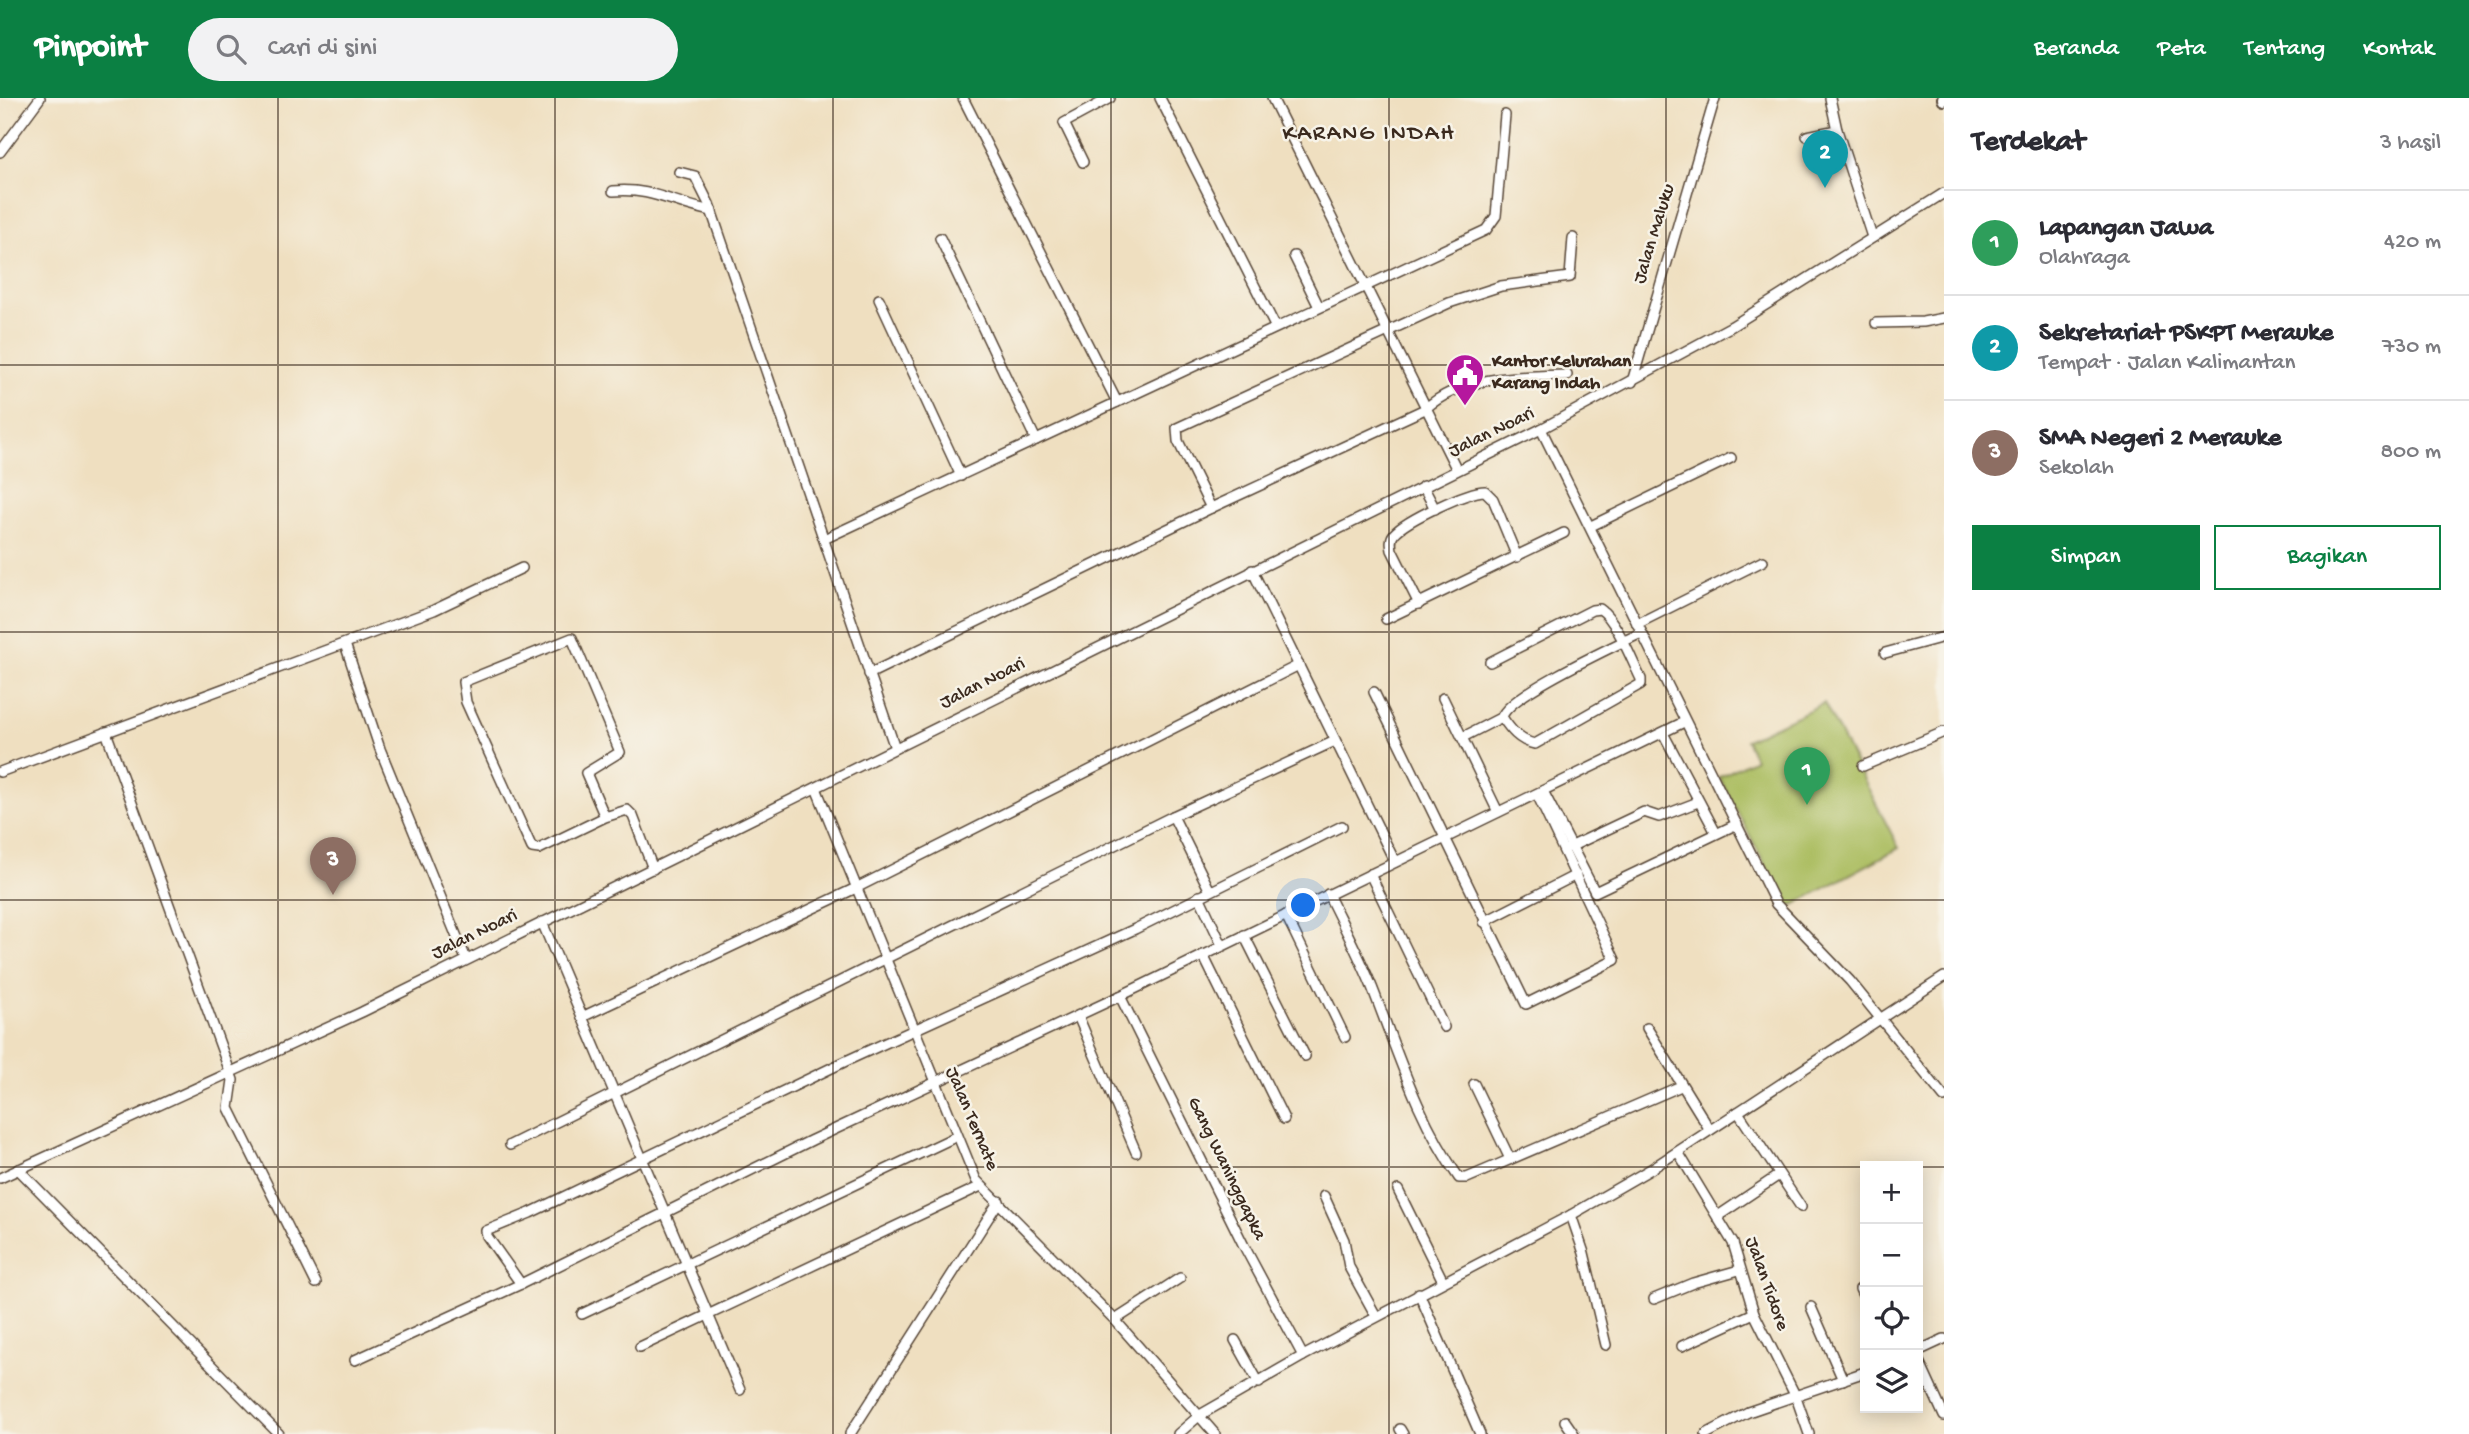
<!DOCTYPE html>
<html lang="id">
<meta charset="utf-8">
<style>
body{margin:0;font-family:"Gochi Hand",sans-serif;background:#f2f2f3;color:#2b2b33}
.controls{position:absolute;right:21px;bottom:21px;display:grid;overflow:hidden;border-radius:0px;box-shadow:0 4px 18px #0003}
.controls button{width:63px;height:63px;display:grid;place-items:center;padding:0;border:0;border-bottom:2px solid #e1e1e2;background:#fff;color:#2b2b33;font:35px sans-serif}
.you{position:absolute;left:1304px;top:808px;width:24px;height:24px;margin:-18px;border:5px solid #fff;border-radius:50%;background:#1a73e8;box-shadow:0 0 0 10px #1a73e833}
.badge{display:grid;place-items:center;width:46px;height:46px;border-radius:50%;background:#0b8043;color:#fff;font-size:23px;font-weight:700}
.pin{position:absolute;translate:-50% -58px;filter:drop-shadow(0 2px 4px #0008)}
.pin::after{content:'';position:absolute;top:37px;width:24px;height:21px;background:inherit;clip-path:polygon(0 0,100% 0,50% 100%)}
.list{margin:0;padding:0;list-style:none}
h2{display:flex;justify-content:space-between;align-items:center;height:91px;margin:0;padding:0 28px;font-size:30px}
h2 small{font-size:23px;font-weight:400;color:#7c7c81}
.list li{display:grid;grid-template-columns:46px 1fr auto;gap:21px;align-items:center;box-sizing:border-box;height:105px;padding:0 28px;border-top:2px solid #e1e1e2}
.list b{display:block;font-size:26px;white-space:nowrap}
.list p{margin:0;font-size:23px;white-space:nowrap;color:#7c7c81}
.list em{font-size:23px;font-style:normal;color:#7c7c81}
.actions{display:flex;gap:14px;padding:21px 28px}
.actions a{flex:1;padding:16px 0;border:2px solid #0b8043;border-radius:0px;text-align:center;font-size:24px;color:#0b8043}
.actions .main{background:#0b8043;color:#fff}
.icon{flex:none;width:38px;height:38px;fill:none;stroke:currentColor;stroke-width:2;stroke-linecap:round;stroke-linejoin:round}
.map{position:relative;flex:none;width:1944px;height:1336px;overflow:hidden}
header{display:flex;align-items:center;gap:42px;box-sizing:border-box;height:98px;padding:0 35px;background:#0b8043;color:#fff}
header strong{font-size:33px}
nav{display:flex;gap:38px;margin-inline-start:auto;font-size:24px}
.search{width:490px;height:63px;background:#f2f2f3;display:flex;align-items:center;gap:18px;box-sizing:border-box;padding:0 24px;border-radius:38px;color:#7c7c81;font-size:26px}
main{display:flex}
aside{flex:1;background:#fff}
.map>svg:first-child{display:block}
</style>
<header>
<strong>Pinpoint</strong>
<div class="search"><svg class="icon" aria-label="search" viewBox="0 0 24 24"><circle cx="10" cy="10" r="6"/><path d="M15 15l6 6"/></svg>Cari di sini</div>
<nav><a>Beranda</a><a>Peta</a><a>Tentang</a><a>Kontak</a></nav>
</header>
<main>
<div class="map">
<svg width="1944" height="1336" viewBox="0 0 1944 1336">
<rect width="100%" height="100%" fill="#f7f3e8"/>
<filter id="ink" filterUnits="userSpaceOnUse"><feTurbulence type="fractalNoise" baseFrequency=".0143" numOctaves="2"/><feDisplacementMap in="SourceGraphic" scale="14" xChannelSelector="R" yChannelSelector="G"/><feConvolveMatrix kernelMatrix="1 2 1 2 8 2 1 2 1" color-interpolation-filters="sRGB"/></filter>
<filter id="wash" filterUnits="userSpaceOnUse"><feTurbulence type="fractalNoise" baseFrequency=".00686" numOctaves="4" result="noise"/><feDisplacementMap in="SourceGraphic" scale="28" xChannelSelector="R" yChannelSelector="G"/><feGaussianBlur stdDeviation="1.57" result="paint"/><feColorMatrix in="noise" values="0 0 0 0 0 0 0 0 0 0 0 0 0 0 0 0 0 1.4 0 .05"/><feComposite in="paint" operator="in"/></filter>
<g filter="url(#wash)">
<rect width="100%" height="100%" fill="#efdfc0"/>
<!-- grass -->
<polygon fill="#abbd61" stroke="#737440" stroke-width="2" points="1824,605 1899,750 1788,810 1719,679 1755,661 1746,642"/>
</g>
<g filter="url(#ink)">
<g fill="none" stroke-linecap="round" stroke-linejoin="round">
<defs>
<g id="minor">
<polyline points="963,0 1117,304"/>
<polyline points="1160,0 1275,228"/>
<polyline points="1272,0 1457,372"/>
<polyline points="1830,0 1837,32 1872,139"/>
<polyline points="1807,38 1837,32"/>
<polyline points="0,54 40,0"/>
<polyline points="1083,64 1064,25 1110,0"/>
<polyline points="679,74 695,78 709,106 895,650"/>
<path d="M613 93C651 89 674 106 712 113"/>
<polyline points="940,140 1036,342"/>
<polyline points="1294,158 1319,209"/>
<polyline points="879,201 961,378"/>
<polyline points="1876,225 1923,224 1944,220"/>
<polyline points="1632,284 1715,0"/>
<polyline points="1541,331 1776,806 1850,883 1944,999"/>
<polyline points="1423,388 1435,411"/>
<polyline points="1211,410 1178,343 1177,330 1449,205 1501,188 1570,179 1573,140"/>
<polyline points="1591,428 1731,360"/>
<polyline points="824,441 1486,132 1496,118 1505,17"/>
<polyline points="1252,472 1395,764"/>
<path d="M1419 506 1392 452C1391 446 1390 441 1394 436 1406 422 1468 393 1485 393L1493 401 1517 459"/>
<polyline points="1386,521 1564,435"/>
<polyline points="1637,526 1763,463"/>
<polyline points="345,546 380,651 466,861"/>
<polyline points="1885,555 1944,539"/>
<path d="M1490 564 1592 512 1600 511C1616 521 1632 563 1641 581V586L1535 646C1519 643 1510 631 1502 619 1508 597 1616 547 1641 535"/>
<path d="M869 576 1211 410 1425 311C1463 277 1519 278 1567 277"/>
<polyline points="1374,594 1526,906 1615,862 1537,696"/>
<polyline points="1443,600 1498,714"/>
<polyline points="106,634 233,982 229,1010 316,1185"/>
<polyline points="1663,635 1716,735"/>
<polyline points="1463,639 1502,619"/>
<polyline points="1863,668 1944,634"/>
<polyline points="0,674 434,512 522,470"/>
<polyline points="816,690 976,1082 1115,1222 1215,1336"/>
<polyline points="1543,693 1595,794 1737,726"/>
<polyline points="1173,718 1210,793"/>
<polyline points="605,719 586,675 620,654 572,540 463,584 466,604 532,750 539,751 605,719 627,712 633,718 653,771"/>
<polyline points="1570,749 1644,714 1659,719 1698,704"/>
<polyline points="1370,776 1444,929"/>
<path d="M1328 796C1343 827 1359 857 1372 889 1398 955 1417 1020 1459 1080H1467L1681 988"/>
<polyline points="1199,798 1222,847"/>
<polyline points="1286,817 1345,939"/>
<polyline points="542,824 740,1292"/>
<polyline points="1484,824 1576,777"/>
<polyline points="1244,837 1305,958"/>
<polyline points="1203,857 1284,1021"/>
<polyline points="1120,898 1244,1148 1303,1258"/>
<polyline points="1078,918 1136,1054"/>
<polyline points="582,919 856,790 1299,567"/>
<polyline points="1647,930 1710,1032"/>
<polyline points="1474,986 1510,1061"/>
<polyline points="1738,1014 1801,1109"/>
<polyline points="510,1047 1173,718 1335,643"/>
<polyline points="1678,1054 1733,1145 1754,1215 1796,1299 1809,1336"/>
<polyline points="18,1071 279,1336"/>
<polyline points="0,1080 362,914 1541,331 1732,228 1944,95"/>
<polyline points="1398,1092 1443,1183"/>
<polyline points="1324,1098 1344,1142 1349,1169 1376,1218"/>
<polyline points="1571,1117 1584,1155 1606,1247"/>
<polyline points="1718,1118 1779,1077"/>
<polyline points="521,1186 487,1138 486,1133 530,1115 846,963 1135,831 1342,728"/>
<polyline points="1860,1191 1865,1201"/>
<polyline points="1419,1195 1480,1336"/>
<polyline points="1654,1201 1693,1185 1739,1172"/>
<polyline points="1811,1209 1843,1282"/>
<polyline points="582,1216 957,1038"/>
<polyline points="1115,1222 1180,1180"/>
<polyline points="1235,1242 1259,1285"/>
<polyline points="1682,1248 1754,1215"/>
<polyline points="640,1249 981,1088"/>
<polyline points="1918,1253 1944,1241"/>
<polyline points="1918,1261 1944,1318"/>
<polyline points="355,1262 521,1186 812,1042 1120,898 1684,624"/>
<polyline points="1565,1323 1574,1336"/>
<polyline points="1400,1331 1403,1336"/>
<polyline points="850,1336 999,1103"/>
<polyline points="1178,1336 1200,1317 1303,1258 1571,1117 1651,1071 1944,879"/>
<polyline points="1706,1336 1748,1314 1865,1274"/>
</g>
<polyline id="highway" points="1944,0 1944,1"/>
</defs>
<!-- minor casing -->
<use href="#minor" stroke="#564536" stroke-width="12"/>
<!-- highway casing -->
<use href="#highway" stroke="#564536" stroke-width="16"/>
<!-- minor -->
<use href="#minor" stroke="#fff" stroke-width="9"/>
<!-- highway -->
<use href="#highway" stroke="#fff" stroke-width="12"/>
</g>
</g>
<!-- grid -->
<path fill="none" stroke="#3b2a1e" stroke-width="2" stroke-opacity="0.55" d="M278 0V1336M555 0V1336M833 0V1336M1111 0V1336M1389 0V1336M1666 0V1336M0 267H1944M0 534H1944M0 802H1944M0 1069H1865M1918 1069H1944"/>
<!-- icons -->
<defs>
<symbol id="civic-pin" viewBox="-11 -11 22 30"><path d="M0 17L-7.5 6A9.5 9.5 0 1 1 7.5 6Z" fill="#b5179e" stroke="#f7f3e8"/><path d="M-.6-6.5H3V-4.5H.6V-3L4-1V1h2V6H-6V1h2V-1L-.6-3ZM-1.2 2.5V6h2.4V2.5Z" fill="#fff"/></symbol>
</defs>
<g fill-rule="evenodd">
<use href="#civic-pin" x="1443" y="253" width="44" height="60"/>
</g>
<g text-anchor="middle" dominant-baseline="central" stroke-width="5" stroke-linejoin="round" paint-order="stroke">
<!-- street labels -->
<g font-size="19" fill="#3b2a1e" stroke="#f7f3e8">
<text transform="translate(1655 136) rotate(-73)">Jalan Maluku</text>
<text transform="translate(1492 335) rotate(-26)">Jalan Noari</text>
<text transform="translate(983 586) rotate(-27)">Jalan Noari</text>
<text transform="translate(475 837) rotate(-26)">Jalan Noari</text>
<text transform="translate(971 1021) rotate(67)">Jalan Ternate</text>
<text transform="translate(1226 1071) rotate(64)">Gang Waninggapka</text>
<text transform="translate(1766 1186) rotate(70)">Jalan Tidore</text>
</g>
<!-- poi labels -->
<g font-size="19" font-weight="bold" fill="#3b2a1e" stroke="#f7f3e8" text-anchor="start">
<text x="1492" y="264">Kantor Kelurahan<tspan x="1492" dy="22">Karang Indah</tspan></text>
</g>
<!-- quarter labels -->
<g font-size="23" letter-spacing="2" fill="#3b2a1e" stroke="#f7f3e8">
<text x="1369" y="36">KARANG INDAH</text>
</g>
</g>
</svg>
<div class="controls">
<button>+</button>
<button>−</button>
<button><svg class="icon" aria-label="locate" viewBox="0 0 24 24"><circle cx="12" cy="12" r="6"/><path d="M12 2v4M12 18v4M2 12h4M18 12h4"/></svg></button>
<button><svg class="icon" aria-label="layers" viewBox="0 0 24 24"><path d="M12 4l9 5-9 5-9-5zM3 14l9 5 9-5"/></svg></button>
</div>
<div class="you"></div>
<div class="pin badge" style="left:1807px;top:707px;background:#2e9e5b">1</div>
<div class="pin badge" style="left:1825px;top:90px;background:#0f9aa8">2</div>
<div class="pin badge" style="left:333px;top:797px;background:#8d6e63">3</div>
</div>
<aside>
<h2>Terdekat<small>3 hasil</small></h2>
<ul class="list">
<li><span class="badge" style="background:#2e9e5b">1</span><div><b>Lapangan Jawa</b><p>Olahraga</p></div><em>420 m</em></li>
<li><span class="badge" style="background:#0f9aa8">2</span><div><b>Sekretariat PSKPT Merauke</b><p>Tempat · Jalan Kalimantan</p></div><em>730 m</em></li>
<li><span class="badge" style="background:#8d6e63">3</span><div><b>SMA Negeri 2 Merauke</b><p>Sekolah</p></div><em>800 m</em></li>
</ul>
<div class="actions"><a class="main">Simpan</a><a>Bagikan</a></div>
</aside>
</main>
